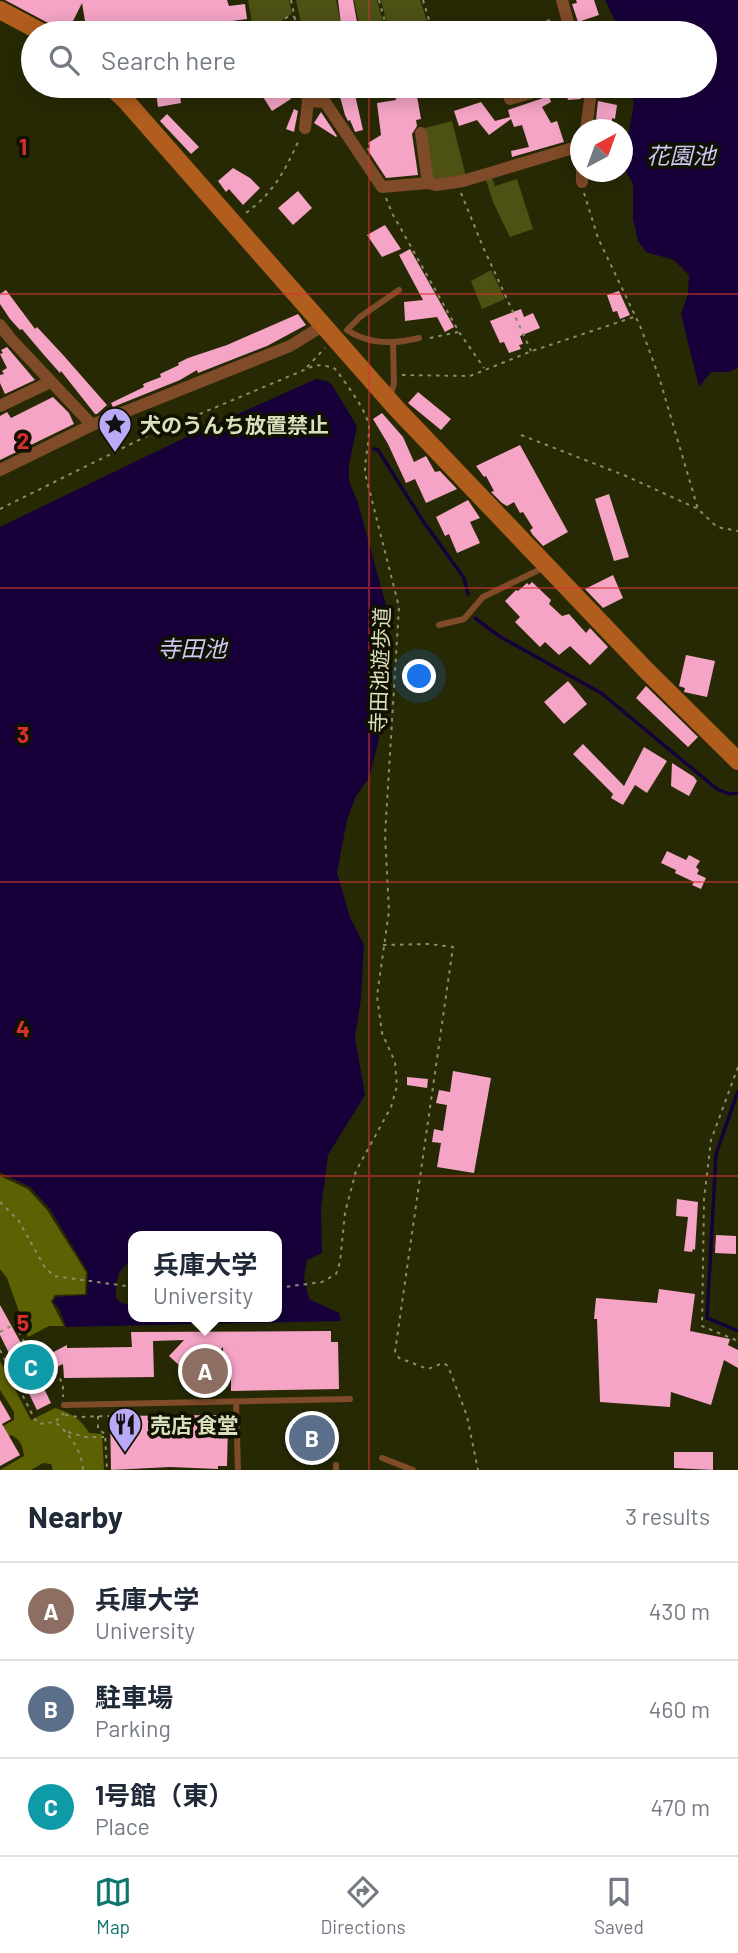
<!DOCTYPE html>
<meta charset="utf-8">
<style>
body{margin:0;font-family:Barlow,"Noto Sans JP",sans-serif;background:#f2f2f3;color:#1f2937}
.compass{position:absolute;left:570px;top:119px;width:63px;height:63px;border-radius:50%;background:#fff;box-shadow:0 4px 18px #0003;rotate:41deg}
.you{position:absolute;left:420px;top:677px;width:24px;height:24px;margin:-18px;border:5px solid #fff;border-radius:50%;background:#1a73e8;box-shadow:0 0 0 10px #1a73e833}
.badge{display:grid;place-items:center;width:46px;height:46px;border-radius:50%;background:#0f766e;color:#fff;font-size:23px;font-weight:700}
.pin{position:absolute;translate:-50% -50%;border:4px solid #fff;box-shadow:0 2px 7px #0006}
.popup{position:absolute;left:128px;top:1231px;width:154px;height:91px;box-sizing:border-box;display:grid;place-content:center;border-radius:14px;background:#fff;filter:drop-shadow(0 2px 5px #0005);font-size:23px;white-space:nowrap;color:#747a83}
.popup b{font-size:26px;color:#1f2937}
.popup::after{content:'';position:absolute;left:50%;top:100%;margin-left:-14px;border:14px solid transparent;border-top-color:#fff}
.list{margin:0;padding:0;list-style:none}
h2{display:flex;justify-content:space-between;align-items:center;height:91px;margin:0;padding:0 28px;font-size:30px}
h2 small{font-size:23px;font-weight:400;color:#747a83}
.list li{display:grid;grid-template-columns:46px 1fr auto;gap:21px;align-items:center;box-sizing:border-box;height:98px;padding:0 28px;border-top:2px solid #e0e1e3}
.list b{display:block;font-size:26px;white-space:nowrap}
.list p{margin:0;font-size:23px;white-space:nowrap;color:#747a83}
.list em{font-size:23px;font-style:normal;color:#747a83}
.icon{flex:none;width:38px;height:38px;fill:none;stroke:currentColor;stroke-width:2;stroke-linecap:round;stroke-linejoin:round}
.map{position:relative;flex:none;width:738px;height:1470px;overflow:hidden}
.search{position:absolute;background:#fff;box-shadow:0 4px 18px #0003;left:21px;right:21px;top:21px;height:77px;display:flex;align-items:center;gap:18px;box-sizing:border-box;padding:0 24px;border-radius:38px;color:#747a83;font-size:26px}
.sheet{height:385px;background:#fff}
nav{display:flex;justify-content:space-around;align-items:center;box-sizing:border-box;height:98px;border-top:2px solid #e0e1e3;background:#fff;font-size:19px;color:#747a83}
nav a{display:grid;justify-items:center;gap:4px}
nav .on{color:#0f766e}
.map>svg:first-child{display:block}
</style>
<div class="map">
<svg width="738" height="1470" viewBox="0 0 738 1470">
<rect width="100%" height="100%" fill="#272905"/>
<!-- green -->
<g fill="#4d5114">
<polygon points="248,0 289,0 292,14 262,33 254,33"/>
<polygon points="296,0 336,0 343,33 303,33"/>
<polygon points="354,0 377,0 386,33 361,33"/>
<polygon points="381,0 420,0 431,33 389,33"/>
<polygon points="452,121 466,177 433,181 425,128"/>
<polygon points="492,178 495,186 517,179 533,229 510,237 493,202 486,180"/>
<polygon points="491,270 505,299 482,309 471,281"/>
</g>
<!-- forest -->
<g fill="#5c6103">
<polygon points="0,1176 28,1189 47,1210 86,1272 85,1294 55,1295 51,1301 64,1326 49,1326 28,1337 7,1278 0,1269"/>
<path d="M0 1361 31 1420 55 1408C70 1412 81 1419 89 1433L102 1434 104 1470H53L51 1464 43 1463 31 1470H0L24 1456C23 1446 20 1439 11 1435L2 1440 0 1428 14 1420V1412L0 1390Z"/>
</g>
<!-- water -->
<g fill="#17003a" fill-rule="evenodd">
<polygon points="605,0 738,0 738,368 728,372 711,372 699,387 681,314 688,294 689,275 674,260 646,252 638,241 633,219 633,184 623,166 634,103 629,86 705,86 705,33 621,33"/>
<path d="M316 379 327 381 332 385 357 426 349 465V481L358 503 389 616 377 713 379 739 369 778 356 796 347 820 337 873 350 917 364 945 361 998 355 1038 365 1095 328 1155 321 1208 322 1253 307 1260 304 1278 309 1299 339 1313 341 1321 66 1327 59 1308 53 1302 56 1297 87 1295 88 1272 50 1209 30 1187 0 1172V527L178 441ZM245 1231 253 1236H277V1317H133V1305L121 1303 116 1298C116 1283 116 1267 133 1262V1236H217L224 1233Z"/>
</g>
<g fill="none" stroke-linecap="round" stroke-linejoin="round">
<!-- stream -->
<g stroke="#17003a" stroke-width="3.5">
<polyline points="374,449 378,450 421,518 464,578 468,594"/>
<polyline points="475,618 499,636 601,693 717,789 729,794 738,793"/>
<polyline points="738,1091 716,1154 707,1318 738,1331"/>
</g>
</g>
<!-- building -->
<g fill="#f5a4c6">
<polygon points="5,0 227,0 229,6 245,4 247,19 209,24 211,33 201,33 201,30 178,33 87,33 82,3 67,33"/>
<polygon points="338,0 353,0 359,33 346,33 345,23 341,24"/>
<polygon points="576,0 594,0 599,15 578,22 572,4 577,3"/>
<polygon points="155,86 179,86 181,103 158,107"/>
<polygon points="256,86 284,86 291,99 272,111"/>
<polygon points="337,86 353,86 363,130 355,132 350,120 348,121 345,115"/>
<polygon points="393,86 414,86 417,96 421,119 416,120 417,126 412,134 418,175 386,178 367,149 370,147 368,143 381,135 377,103 396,100"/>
<polygon points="577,86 581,99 568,100 565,87"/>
<polygon points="549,96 551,102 542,107 551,123 557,121 564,142 512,157 511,151 529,147 522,125 514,127 511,119 489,135 477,120 459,126 454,111 481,102 495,121 510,117 508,110"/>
<polygon points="598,101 617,105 615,119 612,118 612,122 596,119"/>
<polygon points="294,109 298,111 294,132 286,129"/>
<polygon points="321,112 337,136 336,137 314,123"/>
<polygon points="167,114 199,147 191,154 160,121"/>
<polygon points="233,168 250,178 260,188 243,205 229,189 226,192 218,181"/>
<polygon points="298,191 312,208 293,225 278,208"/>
<polygon points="385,225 401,249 382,257 367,235"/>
<polygon points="410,249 454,327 445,332 437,317 405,321 404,302 423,300 399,255"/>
<polygon points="6,290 35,329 37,327 64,356 107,405 97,414 95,414 61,371 60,373 44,355 22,329 20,330 10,319 0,304 0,294"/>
<polygon points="619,291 630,315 620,319 617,311 613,312 607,295"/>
<polygon points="521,309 524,317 533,313 540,328 520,336 523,344 519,345 521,349 509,353 504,342 500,343 490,321"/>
<polygon points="298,314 306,325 267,346 198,373 197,370 180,380 113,407 111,403 144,387 143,384 161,377 160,374 179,365 178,363 188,358 227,345"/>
<polygon points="7,347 35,380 5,394 0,383 0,375 4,374 2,371 7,368 0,354 3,353 1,350"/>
<polygon points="418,392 451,419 441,430 408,403"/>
<polygon points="53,397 69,413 74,424 0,460 0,416 7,412 11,418"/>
<polygon points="382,413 403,437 414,462 426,456 435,472 440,471 457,489 426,503 415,479 406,483 388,444 373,419"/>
<polygon points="520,445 568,532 543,546 532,534 530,530 533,528 523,512 520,513 514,502 507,506 502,503 491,492 494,491 486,476 484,477 476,466"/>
<polygon points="609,494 629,557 614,561 595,499"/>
<polygon points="468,500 480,518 470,522 480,543 457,553 449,534 445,536 436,517"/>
<polygon points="613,575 623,598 603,608 585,589"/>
<polygon points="532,582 551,600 549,604 562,616 569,614 586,633 590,628 608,647 590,665 570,646 559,655 545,642 540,647 515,622 520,617 505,601 516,590 518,591 527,583 529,585"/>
<polygon points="686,655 715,661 707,697 684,692 685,688 679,686"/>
<polygon points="568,681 587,704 564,724 544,702"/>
<polygon points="646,686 698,737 688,747 636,698"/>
<polygon points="583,744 624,786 644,747 667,761 647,793 635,785 623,805 611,798 613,794 573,754"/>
<polygon points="672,763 694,777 697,781 689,796 671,786"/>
<polygon points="667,851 686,860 689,855 700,861 696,867 699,870 697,874 706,878 701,889 692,885 694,882 675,873 676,870 661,863"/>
<polygon points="453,1071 491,1078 474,1173 437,1167 441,1143 432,1142 434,1129 443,1131 447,1105 436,1103 439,1090 450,1092"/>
<polygon points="407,1077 428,1079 427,1088 407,1085"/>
<polygon points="677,1199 698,1202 695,1250 693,1249 692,1252 684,1251 688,1217 676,1216"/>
<polygon points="716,1235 736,1236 736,1254 715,1253"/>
<polygon points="659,1289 695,1294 690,1331 730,1339 728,1345 738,1350 738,1368 724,1360 711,1405 671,1392 670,1407 600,1402 597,1319 594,1319 596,1298 657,1303"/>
<polygon points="0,1305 32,1363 67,1345 67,1348 132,1347 131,1332 331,1331 331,1342 338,1342 339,1389 231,1391 231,1375 224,1375 223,1347 194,1379 169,1356 184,1340 153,1341 154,1377 64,1378 63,1364 38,1376 51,1403 37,1410 0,1335"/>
<polygon points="0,1400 11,1419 2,1424 20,1455 0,1466"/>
<polygon points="218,1415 226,1416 228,1425 227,1466 218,1466 218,1469 170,1467 111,1470 110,1416"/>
<polygon points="674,1452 713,1452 713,1470 674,1468"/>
</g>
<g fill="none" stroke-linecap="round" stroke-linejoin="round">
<!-- path -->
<g stroke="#898c69" stroke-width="2" stroke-dasharray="3.5 5" stroke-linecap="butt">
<polyline points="291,0 298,33"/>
<polyline points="379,0 388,33"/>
<polyline points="423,0 433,33"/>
<polyline points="264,33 289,16 295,17"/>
<polyline points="497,33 555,19"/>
<polyline points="461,193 483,247 531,351"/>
<polyline points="584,193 598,238 641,328 659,377 698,509 717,527 738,531"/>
<polyline points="386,198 392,213 459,332 484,368"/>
<path d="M246 213C275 191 284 172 299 140"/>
<polyline points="430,338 458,332"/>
<polyline points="307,367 325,348"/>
<polyline points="402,375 470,376 532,351 634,317"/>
<polyline points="521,435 626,476 698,509"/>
<path d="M0 509 145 437 316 365 333 367 338 372C347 386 370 414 369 430 369 444 365 458 365 473L399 607 385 835 389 911 377 996 382 1033 395 1062 397 1086 391 1107 356 1171 345 1213 340 1262 336 1274 322 1282 277 1288"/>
<polyline points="383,945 429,944 453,947 395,1352 399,1358 428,1369 443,1363 448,1366 467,1416 478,1470"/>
<polyline points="738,1067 711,1140 704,1199 702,1326 738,1341"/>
<polyline points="0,1202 19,1221 44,1266 54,1276 133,1287"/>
<polyline points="0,1332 15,1324 25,1344 39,1344 63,1384 63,1397"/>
<path d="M0 1350 34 1418 39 1424 55 1422C69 1433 82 1451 83 1470"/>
<polyline points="65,1415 79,1417 109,1416"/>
<polyline points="98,1416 98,1429 105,1434 107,1470"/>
<polyline points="56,1421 64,1413"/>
<polyline points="68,1432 85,1437 104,1437"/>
</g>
<!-- lane -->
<g stroke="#7f4b28" stroke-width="6">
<path d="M399 290 360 317 347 330C369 345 394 344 419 338"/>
<polyline points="390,398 394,383 393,344"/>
<polyline points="439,625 464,619 483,597 545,567"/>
<polyline points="236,1402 238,1470"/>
<polyline points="64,1405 350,1399"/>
<polyline points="382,1458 413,1470"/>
<polyline points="336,1465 336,1470"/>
</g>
<!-- street -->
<g stroke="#7f4b28" stroke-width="12">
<polyline points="562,0 571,33"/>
<polyline points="507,86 510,99 553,86"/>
<polyline points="586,86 590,99 586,130"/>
<polyline points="308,101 325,102 382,187 428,183 436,185 463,181 580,146"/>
<polyline points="305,128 308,101 305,86"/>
<polyline points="421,133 428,183"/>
<polyline points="582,172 582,182"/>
<polyline points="0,325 10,338 92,425"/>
<polyline points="0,406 50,382"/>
<polyline points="0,470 92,425 290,346 324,325"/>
</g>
<!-- secondary -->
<g stroke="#b05d1d" stroke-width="18">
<polyline points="0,10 43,33"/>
<polyline points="110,86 126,101 396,408 646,670 738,761"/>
</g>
</g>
<!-- grid -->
<path fill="none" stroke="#d6312f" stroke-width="2" stroke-opacity="0.55" d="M369 0V33M369 86V1470M0 294H738M0 588H738M0 882H738M0 1176H738"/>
<!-- icons -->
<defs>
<symbol id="sight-pin" viewBox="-11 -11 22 30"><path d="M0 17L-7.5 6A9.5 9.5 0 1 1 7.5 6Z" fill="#baaaf6" stroke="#101100"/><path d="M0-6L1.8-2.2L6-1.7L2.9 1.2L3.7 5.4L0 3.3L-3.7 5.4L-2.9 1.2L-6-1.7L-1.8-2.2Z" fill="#111"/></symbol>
<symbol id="restaurant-pin" viewBox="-11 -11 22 30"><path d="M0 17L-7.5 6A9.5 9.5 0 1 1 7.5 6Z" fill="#baaaf6" stroke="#101100"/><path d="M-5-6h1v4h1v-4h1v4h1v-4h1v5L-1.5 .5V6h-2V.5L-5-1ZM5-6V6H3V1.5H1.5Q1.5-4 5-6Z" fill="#111"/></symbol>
</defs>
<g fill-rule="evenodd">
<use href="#sight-pin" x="96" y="405" width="38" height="52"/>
<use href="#restaurant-pin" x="106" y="1405" width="38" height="52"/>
</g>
<g text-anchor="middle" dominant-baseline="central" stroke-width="7" stroke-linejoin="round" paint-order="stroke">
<!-- poi labels -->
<g font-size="21" font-weight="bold" fill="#dbdfbd" stroke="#101100" text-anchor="start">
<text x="140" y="424">犬のうんち放置禁止</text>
<text x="150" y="1424">売店 食堂</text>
</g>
<!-- street labels -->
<g font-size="21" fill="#dbdfbd" stroke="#101100">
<text transform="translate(379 670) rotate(-88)">寺田池遊歩道</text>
</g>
<!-- water labels -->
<g font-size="23" font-style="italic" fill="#cfc7f5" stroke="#101100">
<text x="681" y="155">花園池</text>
<text x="192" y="648">寺田池</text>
</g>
</g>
<g font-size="23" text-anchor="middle" font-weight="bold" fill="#d6312f" stroke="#101100" stroke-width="7" stroke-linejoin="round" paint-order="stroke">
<text x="23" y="155">1</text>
<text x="23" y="449">2</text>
<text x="23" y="743">3</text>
<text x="23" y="1037">4</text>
<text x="23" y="1331">5</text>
</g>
</svg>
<svg class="compass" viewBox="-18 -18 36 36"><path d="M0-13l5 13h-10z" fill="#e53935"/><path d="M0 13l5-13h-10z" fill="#747a83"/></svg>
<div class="you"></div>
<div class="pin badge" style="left:205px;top:1371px;background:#8d6e63">A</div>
<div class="popup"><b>兵庫大学</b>University</div>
<div class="pin badge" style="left:312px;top:1438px;background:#5c6f8a">B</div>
<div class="pin badge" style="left:31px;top:1367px;background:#0f9aa8">C</div>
<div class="search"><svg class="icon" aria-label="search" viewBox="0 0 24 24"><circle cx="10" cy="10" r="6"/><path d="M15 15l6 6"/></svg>Search here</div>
</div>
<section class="sheet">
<h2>Nearby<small>3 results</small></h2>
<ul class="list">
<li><span class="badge" style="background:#8d6e63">A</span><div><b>兵庫大学</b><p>University</p></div><em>430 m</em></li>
<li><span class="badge" style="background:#5c6f8a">B</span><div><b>駐車場</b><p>Parking</p></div><em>460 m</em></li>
<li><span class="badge" style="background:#0f9aa8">C</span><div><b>1号館（東）</b><p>Place</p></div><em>470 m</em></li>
</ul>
</section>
<nav>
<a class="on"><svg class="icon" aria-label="map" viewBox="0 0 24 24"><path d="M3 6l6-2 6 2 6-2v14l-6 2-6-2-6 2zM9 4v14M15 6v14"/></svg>Map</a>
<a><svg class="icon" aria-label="directions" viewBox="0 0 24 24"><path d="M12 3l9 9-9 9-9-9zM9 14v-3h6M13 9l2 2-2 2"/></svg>Directions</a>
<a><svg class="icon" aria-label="saved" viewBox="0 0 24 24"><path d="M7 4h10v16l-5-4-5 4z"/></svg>Saved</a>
</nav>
